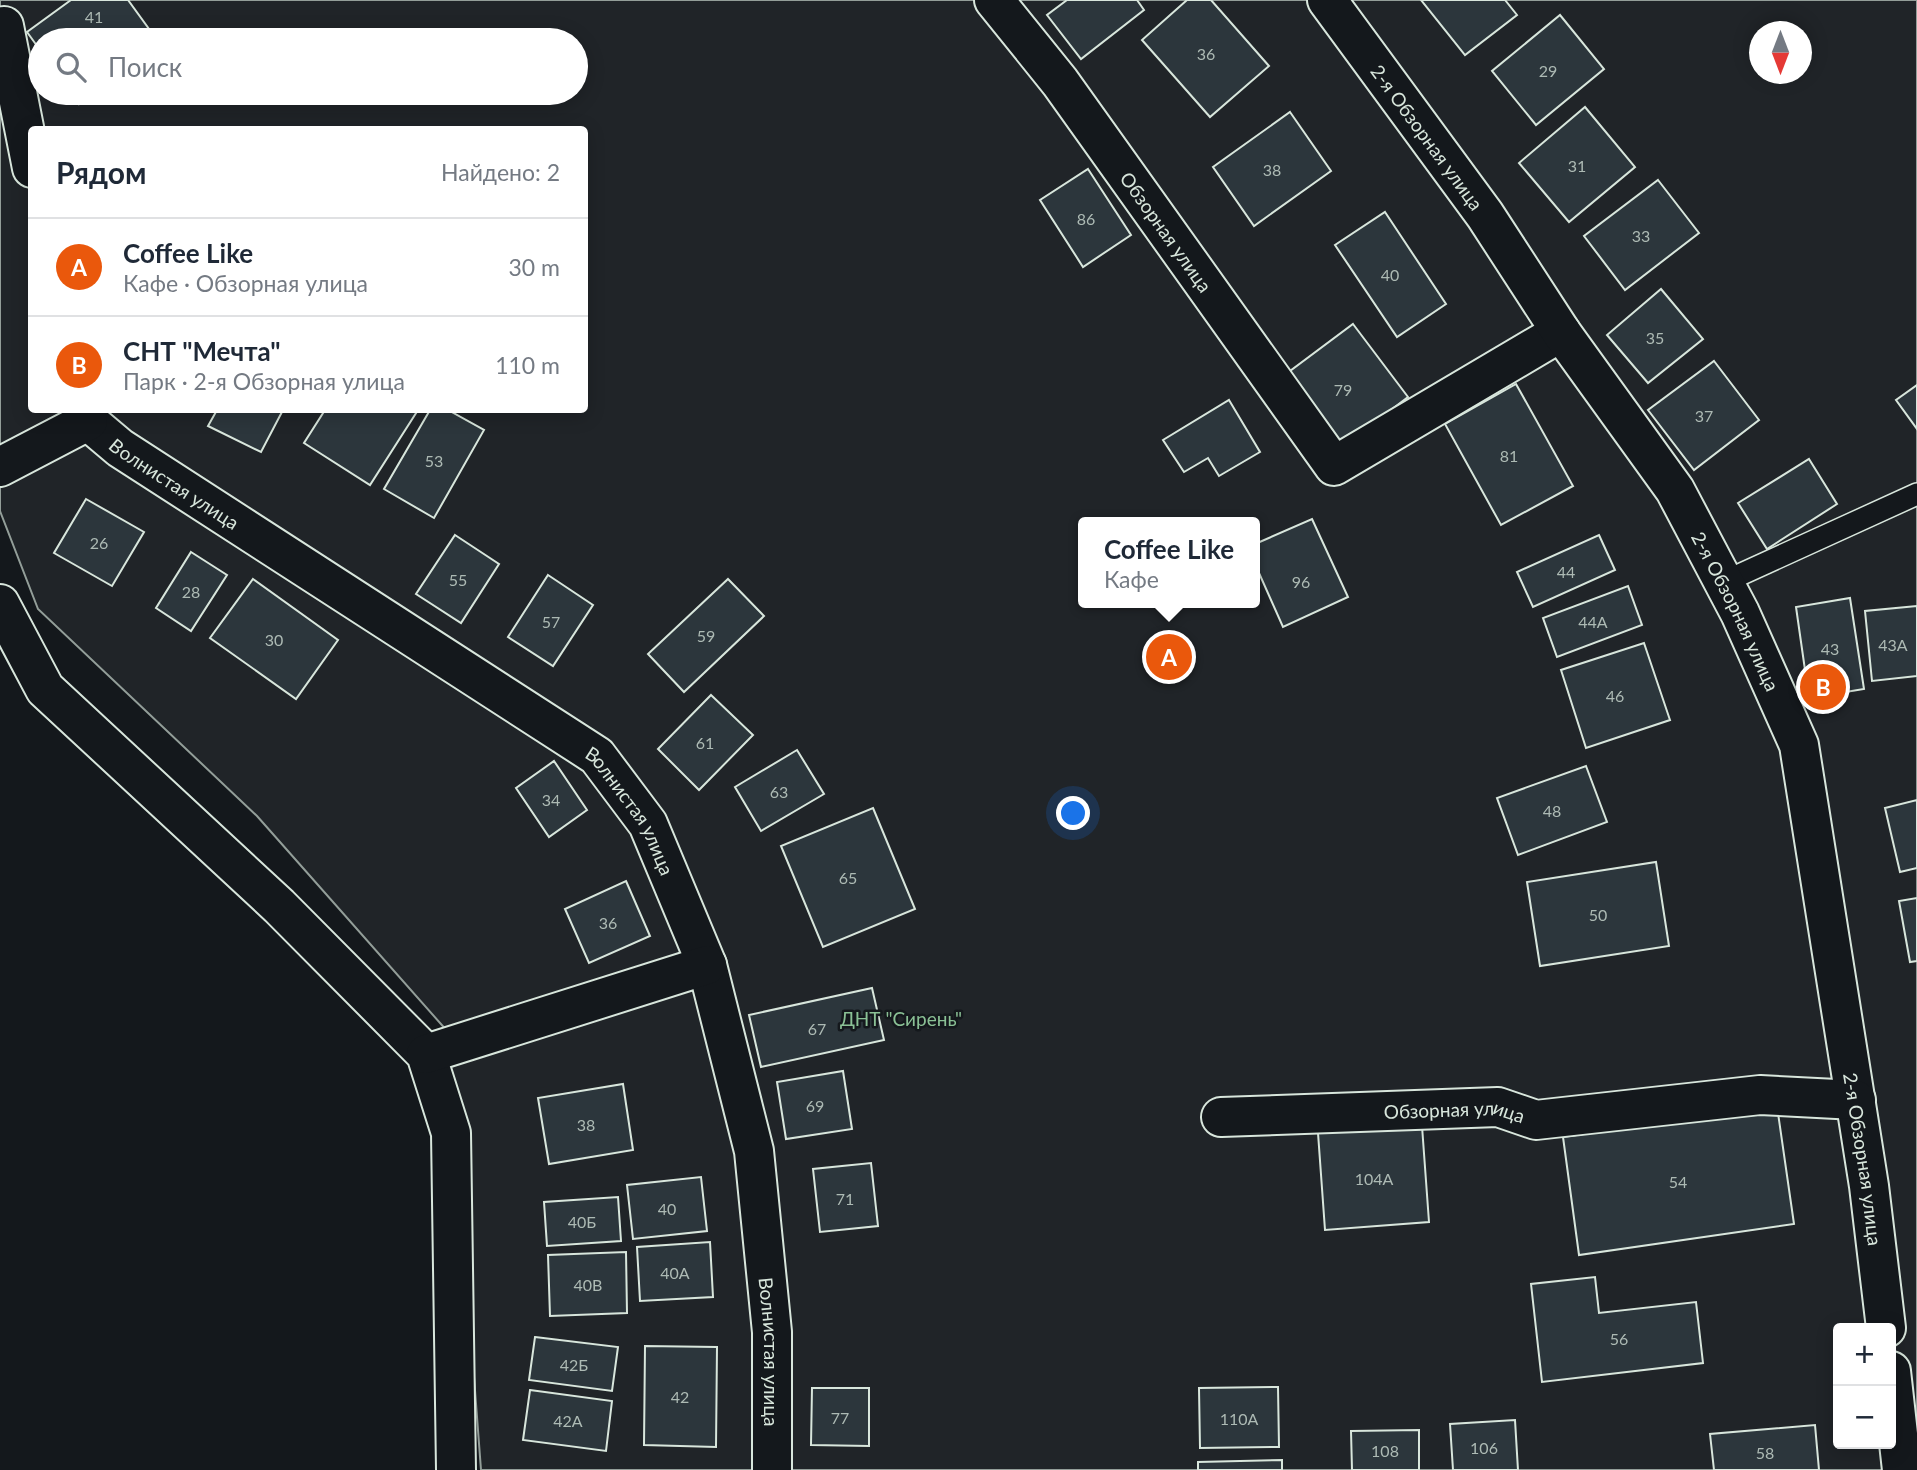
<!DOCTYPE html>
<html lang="ru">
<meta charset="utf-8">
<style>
body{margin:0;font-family:Lato,sans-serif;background:#f2f2f3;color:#1f2937}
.controls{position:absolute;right:21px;bottom:21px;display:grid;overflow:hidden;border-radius:7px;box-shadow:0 4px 18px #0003}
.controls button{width:63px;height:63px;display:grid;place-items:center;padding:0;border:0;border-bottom:2px solid #e0e1e3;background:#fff;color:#1f2937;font:35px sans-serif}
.compass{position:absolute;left:1749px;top:21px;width:63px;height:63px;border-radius:50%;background:#fff;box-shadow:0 4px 18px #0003;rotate:180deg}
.you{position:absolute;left:1074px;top:814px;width:24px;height:24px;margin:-18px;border:5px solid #fff;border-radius:50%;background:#1a73e8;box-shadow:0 0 0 10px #1a73e833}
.badge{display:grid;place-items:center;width:46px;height:46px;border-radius:50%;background:#ea580c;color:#fff;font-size:23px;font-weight:700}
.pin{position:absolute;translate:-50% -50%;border:4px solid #fff;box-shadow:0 2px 7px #0006}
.popup{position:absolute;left:1078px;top:517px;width:182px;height:91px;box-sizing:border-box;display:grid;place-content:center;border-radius:7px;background:#fff;filter:drop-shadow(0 2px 5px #0005);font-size:23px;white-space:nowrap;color:#747a83}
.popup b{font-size:26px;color:#1f2937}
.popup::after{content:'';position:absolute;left:50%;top:100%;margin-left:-14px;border:14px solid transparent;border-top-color:#fff}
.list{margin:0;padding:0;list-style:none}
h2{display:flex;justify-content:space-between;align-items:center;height:91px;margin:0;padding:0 28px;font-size:30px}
h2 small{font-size:23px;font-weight:400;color:#747a83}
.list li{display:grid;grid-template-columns:46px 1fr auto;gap:21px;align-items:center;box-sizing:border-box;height:98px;padding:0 28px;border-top:2px solid #e0e1e3}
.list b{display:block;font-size:26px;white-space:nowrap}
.list p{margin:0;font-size:23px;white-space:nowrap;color:#747a83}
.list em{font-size:23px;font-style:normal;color:#747a83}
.icon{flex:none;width:38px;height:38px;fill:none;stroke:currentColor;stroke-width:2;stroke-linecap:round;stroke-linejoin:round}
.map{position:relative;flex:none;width:1917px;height:1470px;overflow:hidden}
.search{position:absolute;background:#fff;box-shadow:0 4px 18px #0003;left:28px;top:28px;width:560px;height:77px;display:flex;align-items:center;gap:18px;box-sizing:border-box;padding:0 24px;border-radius:38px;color:#747a83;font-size:26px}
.panel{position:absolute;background:#fff;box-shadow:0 4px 18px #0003;left:28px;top:126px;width:560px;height:287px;border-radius:7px}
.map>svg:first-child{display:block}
</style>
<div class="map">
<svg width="1917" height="1470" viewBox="0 0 1917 1470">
<rect width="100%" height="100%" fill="#14181c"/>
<!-- green -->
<path fill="#202428" stroke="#939e99" stroke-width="2" fill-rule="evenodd" d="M0 0H1917V1470H481L448 1032 257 816 38 609 0 511ZM1759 32H1801V74H1759ZM40 40H576V93H40ZM32 130H584V410H32ZM1083 522H1255V603H1083ZM1838 1328H1891V1444H1838Z"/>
<!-- building -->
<g fill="#2c363c" stroke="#d8e6dc" stroke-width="2">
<polygon points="71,0 128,0 157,40 40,40 40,50 27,32"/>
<polygon points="1067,0 1137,0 1144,10 1081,59 1047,15"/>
<polygon points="1187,0 1211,0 1269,66 1210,117 1142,40"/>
<polygon points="1421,0 1505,0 1517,15 1465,55"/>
<polygon points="1560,15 1604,69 1536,125 1492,71"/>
<polygon points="71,93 95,93 79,104"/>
<polygon points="1585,107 1635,167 1569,222 1519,163"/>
<polygon points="1290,112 1331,171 1254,226 1213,167"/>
<polygon points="1088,169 1131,235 1083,267 1040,200"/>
<polygon points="1658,180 1699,233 1625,290 1584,236"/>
<polygon points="1385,212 1446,304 1397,337 1335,245"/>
<polygon points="1661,289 1703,339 1648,383 1607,335"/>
<polygon points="1353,324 1408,397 1334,453 1278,380"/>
<polygon points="1714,361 1759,420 1694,470 1648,410"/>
<polygon points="1516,384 1573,486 1501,525 1445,424"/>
<polygon points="1917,385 1917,429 1896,400"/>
<polygon points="1229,400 1260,452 1219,476 1208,458 1184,472 1163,440"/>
<polygon points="217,410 283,410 261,452 208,426"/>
<polygon points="325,410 418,410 370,485 304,443"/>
<polygon points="430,410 448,410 484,430 434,518 384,489"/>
<polygon points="1809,459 1837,504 1767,549 1738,503"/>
<polygon points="86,499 144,532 112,586 54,553"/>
<polygon points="1312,519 1348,597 1283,627 1255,564 1255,544"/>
<polygon points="455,535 499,564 461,623 416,594"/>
<polygon points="1599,535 1615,570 1533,607 1517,572"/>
<polygon points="191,552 227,575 191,631 156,608"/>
<polygon points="548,575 593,605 553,666 508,637"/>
<polygon points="253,579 338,640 296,699 210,638"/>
<polygon points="728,579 764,616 684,692 648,654"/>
<polygon points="1628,586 1642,625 1557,657 1543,618"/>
<polygon points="1850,598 1864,689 1809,698 1796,607"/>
<polygon points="1917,606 1917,676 1872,681 1865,611"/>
<polygon points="1644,643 1670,720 1586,748 1561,670"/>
<polygon points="711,695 753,735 699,790 658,749"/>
<polygon points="797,750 824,794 761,831 735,787"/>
<polygon points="554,761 587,810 549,837 516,788"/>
<polygon points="1586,766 1607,822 1518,855 1497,798"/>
<polygon points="1917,800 1917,868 1900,872 1885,808"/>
<polygon points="873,808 915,909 823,947 781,846"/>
<polygon points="1656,862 1669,946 1540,966 1527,882"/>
<polygon points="626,881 650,936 589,963 565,909"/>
<polygon points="1917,898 1917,961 1910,962 1899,901"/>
<polygon points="872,988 884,1040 761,1067 749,1015"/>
<polygon points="843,1071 852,1129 786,1139 777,1082"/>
<polygon points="623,1084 633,1150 549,1164 538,1098"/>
<polygon points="1777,1106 1794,1224 1579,1255 1563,1137"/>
<polygon points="1422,1126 1429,1222 1325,1230 1318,1133"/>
<polygon points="871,1163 878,1226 820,1232 813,1169"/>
<polygon points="701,1177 707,1231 633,1239 627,1185"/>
<polygon points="618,1197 621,1241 547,1246 544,1202"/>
<polygon points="710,1242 713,1297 640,1301 637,1247"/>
<polygon points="626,1252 627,1313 550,1316 548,1255"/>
<polygon points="1595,1277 1599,1313 1696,1302 1703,1363 1542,1382 1531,1284"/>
<polygon points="535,1337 618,1347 612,1391 529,1380"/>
<polygon points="645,1346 717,1347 716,1447 644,1445"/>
<polygon points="1278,1387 1279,1447 1200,1448 1199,1388"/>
<polygon points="812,1388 869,1388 869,1446 811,1445"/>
<polygon points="530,1390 612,1401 606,1451 523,1440"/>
<polygon points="1515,1420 1518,1470 1453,1470 1450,1424"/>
<polygon points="1815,1425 1819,1470 1714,1470 1710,1434"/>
<polygon points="1419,1430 1419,1470 1352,1470 1351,1431"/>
<polygon points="1282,1460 1282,1470 1198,1470 1198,1462"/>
</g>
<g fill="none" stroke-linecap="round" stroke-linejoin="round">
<defs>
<polyline id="service" points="1724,582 1917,494"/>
<g id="minor">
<path id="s1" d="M994 0 1060 82 1334 466 1561 332"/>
<path id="s2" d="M1327 0 1485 215 1561 332 1675 490 1740 613 1799 745 1869 1186 1886 1328"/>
<polyline points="4,26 32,168"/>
<path id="s3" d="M83 410 88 421 120 448 597 756 648 824 707 965 754 1151 772 1332V1470"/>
<polyline points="0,467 88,421"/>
<polyline points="0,604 45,689 279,906 426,1054 451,1133 456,1470"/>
<polyline points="426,1054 707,965"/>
<path id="s4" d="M1221 1117 1498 1107 1536 1120 1760 1095 1856 1100"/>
<polyline points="1891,1371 1902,1470"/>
</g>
</defs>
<!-- service casing -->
<use href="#service" stroke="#d8e6dc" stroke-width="24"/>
<!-- minor casing -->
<use href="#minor" stroke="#d8e6dc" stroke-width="42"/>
<!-- service -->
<use href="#service" stroke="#14181c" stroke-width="21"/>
<!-- minor -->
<use href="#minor" stroke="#14181c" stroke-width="38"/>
</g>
<g text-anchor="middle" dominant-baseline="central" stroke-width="5" stroke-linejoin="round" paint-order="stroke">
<!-- number labels -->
<g font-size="16" fill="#adbab4">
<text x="94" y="16">41</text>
<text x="1206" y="53">36</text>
<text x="1548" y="70">29</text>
<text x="1577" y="165">31</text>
<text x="1272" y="169">38</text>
<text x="1086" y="218">86</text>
<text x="1641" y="235">33</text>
<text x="1390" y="274">40</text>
<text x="1655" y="337">35</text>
<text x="1343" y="389">79</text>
<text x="1704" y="415">37</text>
<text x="1509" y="455">81</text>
<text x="434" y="460">53</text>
<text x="99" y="542">26</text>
<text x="1566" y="571">44</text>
<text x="458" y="579">55</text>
<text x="1301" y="581">96</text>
<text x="191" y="591">28</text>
<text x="551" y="621">57</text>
<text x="1593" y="621">44А</text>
<text x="706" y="635">59</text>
<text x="274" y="639">30</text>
<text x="1893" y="644">43А</text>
<text x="1830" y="648">43</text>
<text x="1615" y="695">46</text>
<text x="705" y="742">61</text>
<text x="779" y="791">63</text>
<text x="551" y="799">34</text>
<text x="1552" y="810">48</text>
<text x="848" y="877">65</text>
<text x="1598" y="914">50</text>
<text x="608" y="922">36</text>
<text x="817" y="1028">67</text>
<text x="815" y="1105">69</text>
<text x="586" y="1124">38</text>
<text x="1374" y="1178">104А</text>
<text x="1678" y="1181">54</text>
<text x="845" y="1198">71</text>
<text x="667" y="1208">40</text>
<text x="582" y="1221">40Б</text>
<text x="675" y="1272">40А</text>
<text x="588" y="1284">40В</text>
<text x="1619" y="1338">56</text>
<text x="574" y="1364">42Б</text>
<text x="680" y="1396">42</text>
<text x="840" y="1417">77</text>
<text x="1239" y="1418">110А</text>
<text x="568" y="1420">42А</text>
<text x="1484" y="1447">106</text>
<text x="1385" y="1450">108</text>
<text x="1765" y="1452">58</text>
</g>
<!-- street labels -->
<g font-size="19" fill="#d8e6dc" stroke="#14181c">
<text stroke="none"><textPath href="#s2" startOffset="170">2-я Обзорная улица</textPath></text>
<text stroke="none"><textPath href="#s1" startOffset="289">Обзорная улица</textPath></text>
<text stroke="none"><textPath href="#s3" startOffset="119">Волнистая улица</textPath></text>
<text stroke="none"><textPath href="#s2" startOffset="737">2-я Обзорная улица</textPath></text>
<text stroke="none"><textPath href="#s3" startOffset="686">Волнистая улица</textPath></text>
<text stroke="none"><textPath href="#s4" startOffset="234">Обзорная улица</textPath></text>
<text stroke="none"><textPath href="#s2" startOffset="1304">2-я Обзорная улица</textPath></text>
<text stroke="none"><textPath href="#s3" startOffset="1253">Волнистая улица</textPath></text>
</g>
<!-- park labels -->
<g font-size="19" fill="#8ac095" stroke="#14181c">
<text x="901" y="1018">ДНТ "Сирень"</text>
</g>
</g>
</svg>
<div class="controls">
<button>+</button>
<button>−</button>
</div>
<svg class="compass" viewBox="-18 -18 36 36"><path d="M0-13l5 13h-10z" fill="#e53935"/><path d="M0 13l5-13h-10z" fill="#747a83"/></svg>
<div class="you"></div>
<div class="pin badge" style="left:1169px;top:657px">A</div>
<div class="popup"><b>Coffee Like</b>Кафе</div>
<div class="pin badge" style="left:1823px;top:687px">B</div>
<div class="search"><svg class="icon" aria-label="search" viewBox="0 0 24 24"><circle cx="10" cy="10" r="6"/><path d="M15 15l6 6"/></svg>Поиск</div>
<section class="panel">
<h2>Рядом<small>Найдено: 2</small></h2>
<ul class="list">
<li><span class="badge">A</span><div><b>Coffee Like</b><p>Кафе · Обзорная улица</p></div><em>30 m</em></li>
<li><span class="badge">B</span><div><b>СНТ &quot;Мечта&quot;</b><p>Парк · 2-я Обзорная улица</p></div><em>110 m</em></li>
</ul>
</section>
</div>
